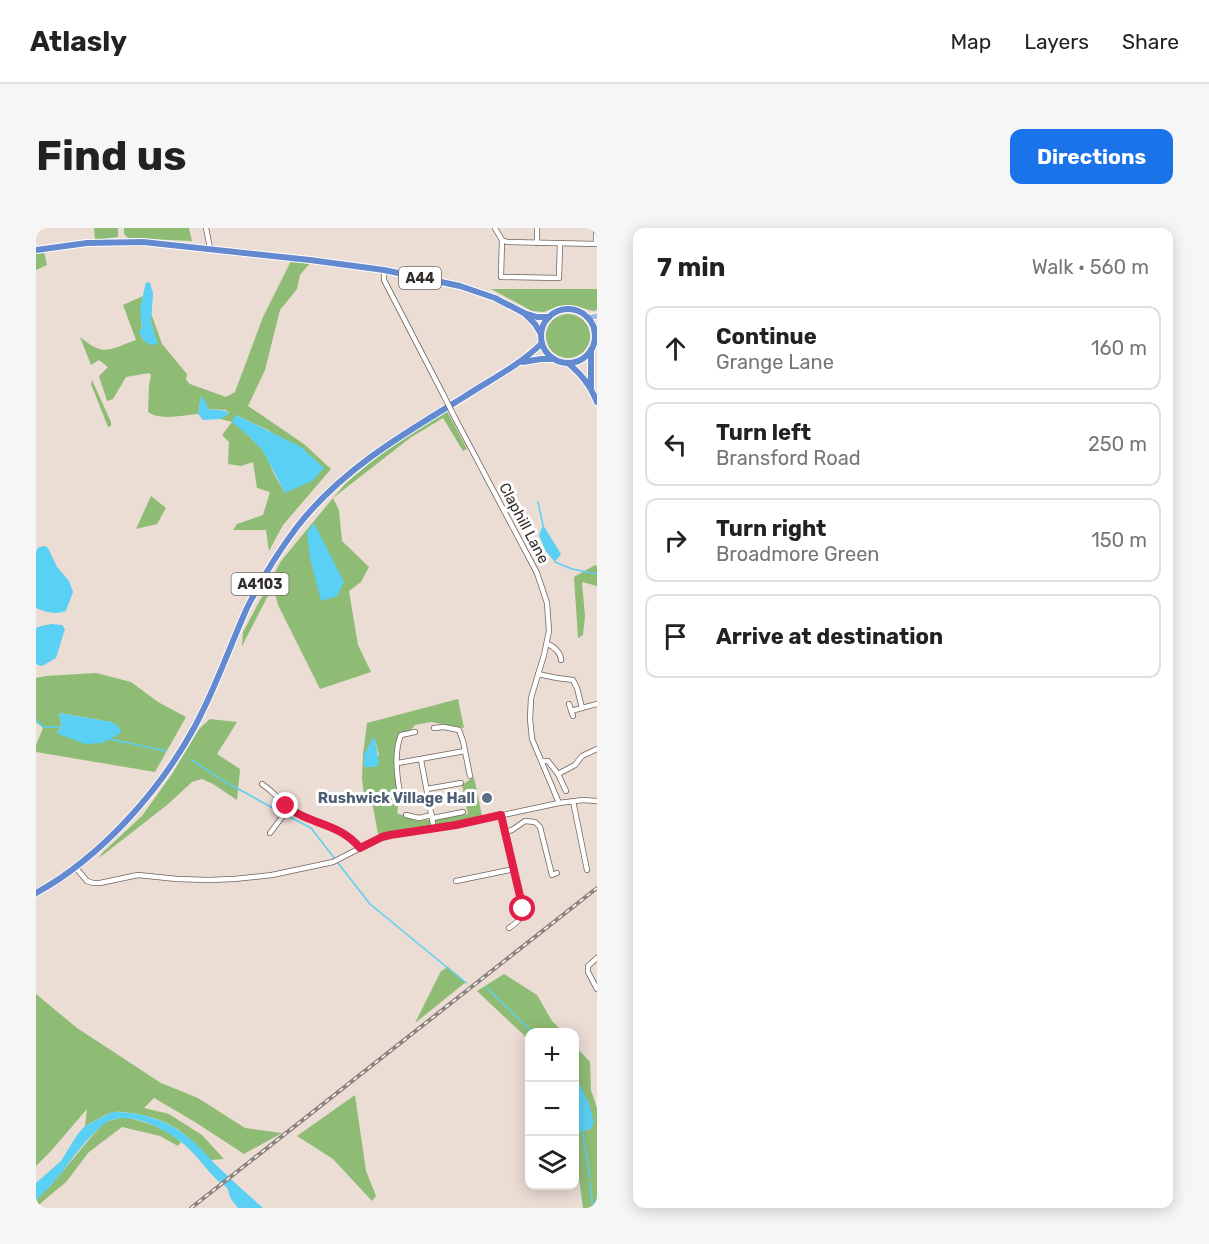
<!DOCTYPE html>
<meta charset="utf-8">
<style>
body{margin:0;font-family:Rubik,sans-serif;background:#f6f6f6;color:#222}
.controls{position:absolute;right:18px;bottom:18px;display:grid;overflow:hidden;border-radius:12px;box-shadow:0 3px 15px #0003}
.controls button{width:54px;height:54px;display:grid;place-items:center;padding:0;border:0;border-bottom:2px solid #e0e0e0;background:#fff;color:#222;font:30px sans-serif}
.stop{position:absolute;width:18px;height:18px;margin:-14px;border:4px solid #e11d48;border-radius:50%;background:#fff}
.stop.end{background:#e11d48;border-color:#fff;box-shadow:0 2px 6px #0008}
.list{margin:0;padding:0;list-style:none}
h2{display:flex;justify-content:space-between;align-items:center;height:78px;margin:0;padding:0 24px;font-size:26px}
h2 small{font-size:20px;font-weight:400;color:#767676}
.list li{display:grid;grid-template-columns:39px 1fr auto;gap:18px;align-items:center;box-sizing:border-box;height:84px;margin:0 12px 12px;padding:0 12px;border:2px solid #e0e0e0;border-radius:12px}
.list b{display:block;font-size:22px;white-space:nowrap}
.list p{margin:0;font-size:20px;white-space:nowrap;color:#767676}
.list em{font-size:20px;font-style:normal;color:#767676}
.icon{flex:none;width:33px;height:33px;fill:none;stroke:currentColor;stroke-width:2;stroke-linecap:round;stroke-linejoin:round}
.map{position:relative;flex:none;width:561px;height:980px;overflow:hidden;border-radius:12px}
header{display:flex;align-items:center;gap:36px;box-sizing:border-box;height:84px;padding:0 30px;background:#fff;border-bottom:2px solid #e0e0e0}
header strong{font-size:28px}
nav{display:flex;gap:33px;margin-inline-start:auto;font-size:21px}
.intro{display:flex;align-items:center;justify-content:space-between;box-sizing:border-box;height:144px;padding:0 36px}
h1{margin:0;font-size:42px}
.button{padding:15px 27px;border-radius:12px;background:#1a73e8;color:#fff;font-size:21px;font-weight:700}
main{display:flex;gap:36px;padding:0 36px}
aside{flex:1;background:#fff;border-radius:12px;box-shadow:0 3px 15px #0003}
.map>svg:first-child{display:block}
</style>
<header>
<strong>Atlasly</strong>
<nav><a>Map</a><a>Layers</a><a>Share</a></nav>
</header>
<div class="intro"><h1>Find us</h1><a class="button">Directions</a></div>
<main>
<div class="map">
<svg width="561" height="980" viewBox="0 0 561 980">
<rect width="100%" height="100%" fill="#ebdcd4"/>
<!-- green -->
<g fill="#8ebc75" fill-rule="evenodd">
<polygon points="58,0 82,0 82,9 59,12"/>
<polygon points="88,0 153,0 156,13 92,10 88,6"/>
<polygon points="0,24 8,24 11,37 0,42"/>
<path d="M255 33 274 35 264 47 261 61 244 82 229 142 212 178 268 216 295 241 247 297 233 323 230 302H197L201 296 227 287 234 264 221 260 217 234 205 238 192 236 193 214 186 207 196 194 184 191 193 185 190 182 172 181 165 168 162 186C147 187 125 193 112 184L113 158 115 147 113 145 90 149 77 171 71 173 63 148 72 139 63 132 55 137 44 109C69 129 71 122 100 112L87 77 107 68C103 84 107 94 105 109 110 115 114 118 121 115L115 94V85L126 116 151 146 150 152 154 156 190 169 199 164 227 89ZM200 187 234 203 249 265 238 246 229 225 213 208 197 194Z"/>
<polygon points="455,61 561,61 561,82 557,83 540,78 522,78 508,84 496,83"/>
<circle cx="532" cy="108" r="22"/>
<polygon points="56,152 75,194 75,198 72,199 55,156"/>
<polygon points="411,183 431,221 427,223 407,190 374,210 297,270 303,282 306,313 333,339 325,354 313,363 322,417 335,444 284,461 242,377 237,358 206,418 207,404 245,333 297,270 310,255 335,234 369,209"/>
<polygon points="115,268 130,280 121,296 100,301"/>
<polygon points="559,337 561,338 561,358 546,354 549,388 547,407 542,410 538,349"/>
<path d="M60 445 95 454 122 474 150 489 119 544 0 524V517L7 500 0 494V450L10 448ZM23 485 76 494 21 504 26 499Z"/>
<path d="M422 471 428 500 395 494 379 497 375 502 363 506C361 514 358 522 359 530 359 549 365 567 361 585L381 593 400 591 432 586 426 557 438 549 446 588 420 594 342 606 337 579 328 567 326 551 327 526 331 495ZM339 512 343 528 328 538C328 527 330 519 339 512Z"/>
<polygon points="174,491 201,494 181,526 204,541 201,572 177,556 166,551 156,554 131,577 63,630 66,625 106,588 136,546 163,501"/>
<polygon points="412,739 430,754 379,795 405,743"/>
<polygon points="468,746 501,767 516,793 527,804 494,804 493,812 441,763"/>
<path d="M0 766 41 800 125 855 162 870 209 900 246 905 208 926 159 894 118 870 108 880 133 886 166 907 188 931 175 932C151 907 138 893 102 886 94 885 83 882 74 885 66 888 57 894 49 898L51 881 15 923 0 938Z"/>
<polygon points="539,818 554,834 555,862 561,880 561,980 547,980 539,922 538,900 541,904 555,901 539,845"/>
<polygon points="319,867 330,943 340,968 336,973 297,931 261,908"/>
<path d="M88 889C108 893 130 900 145 914L142 918 124 908 86 899 53 924 30 954 0 979V972L16 956 56 908 69 894Z"/>
</g>
<!-- water -->
<g fill="#59d0f4">
<path d="M110 54 114 55 117 65 115 94 122 116C111 119 106 112 103 103L106 100 104 81Z"/>
<polygon points="165,168 170,174 172,181 190,183 193,186 184,191 167,192 162,186"/>
<polygon points="200,187 265,219 288,240 276,253 249,265 227,223 213,208 196,194"/>
<polygon points="278,295 308,354 301,368 285,373 274,330 271,305"/>
<polygon points="507,297 525,326 519,334 509,322 503,307"/>
<path d="M9 318 12 320 21 339 33 353 37 364 30 383C18 387 11 384 0 380V323L3 319Z"/>
<polygon points="16,396 26,397 29,401 20,430 6,438 0,436 0,400 5,398"/>
<polygon points="23,485 76,494 84,500 85,505 66,515 49,516 20,505 26,499"/>
<polygon points="337,510 339,512 343,535 340,539 328,539 328,526 334,516 335,512"/>
<polygon points="538,845 553,876 558,895 555,901 540,904 538,900"/>
<path d="M76 884C104 883 132 892 153 910 163 918 171 927 179 936 195 951 211 966 227 980H202C200 977 196 973 194 969 193 966 193 963 191 960 189 957 184 955 181 952 170 941 161 928 150 918 132 902 89 878 67 897 41 918 26 950 0 972V955L25 933 41 907 49 898Z"/>
</g>
<g fill="none" stroke-linecap="round" stroke-linejoin="round">
<!-- stream -->
<g stroke="#59d0f4" stroke-width="1.5">
<polyline points="502,274 507,297"/>
<polyline points="519,334 536,341 561,346"/>
<polyline points="0,491 7,499 25,499"/>
<polyline points="73,511 130,523"/>
<polyline points="156,532 186,552 246,585"/>
<polyline points="250,587 275,600 299,631"/>
<polyline points="302,635 334,676 430,755"/>
<polyline points="450,759 496,804"/>
<polyline points="546,901 554,949"/>
<polyline points="554,954 557,980"/>
</g>
<defs>
<g id="minor">
<polyline points="170,0 174,20"/>
<polyline points="459,0 466,12 471,14 561,16"/>
<polyline points="466,12 465,49 523,50 524,15"/>
<polyline points="501,15 501,0"/>
<polyline points="560,16 560,0"/>
<polyline points="348,42 348,52 407,166"/>
<polyline points="419,190 501,345 511,375 513,403 508,427 495,470 494,491 496,511 523,575"/>
<path d="M511 416C518 418 525 425 525 432"/>
<polyline points="502,446 521,450 537,452 541,460 546,480"/>
<polyline points="533,476 537,488"/>
<polyline points="535,483 561,476"/>
<polyline points="398,500 408,499 423,502 427,513 434,548"/>
<polyline points="385,532 398,601"/>
<polyline points="506,533 512,533 522,546 539,537 546,528 561,521"/>
<polyline points="362,535 429,523"/>
<polyline points="522,546 530,563"/>
<path d="M226 556C230 559 234 562 237 565 243 570 248 577 254 581 279 597 304 595 324 620"/>
<polyline points="391,561 425,555"/>
<path d="M364 565C361 549 358 523 365 507L379 504"/>
<polyline points="537,573 551,642"/>
<polyline points="370,587 383,590 396,587"/>
<path d="M465 587 487 681C486 690 481 695 473 700"/>
<polyline points="397,590 427,584"/>
<polyline points="469,604 476,602 489,593 499,594 504,599 516,647 521,645"/>
<polyline points="234,605 253,580"/>
<polyline points="40,640 51,653 57,655 64,655 102,647 141,651 172,652 198,651 236,647 297,634 340,612 354,607 420,597 523,575 547,572 561,573"/>
<polyline points="420,653 478,641"/>
<polyline points="561,730 552,738 552,744 561,761"/>
</g>
<g id="major">
<polyline points="551,90 561,88"/>
<polyline points="558,104 561,100"/>
</g>
<g id="highway">
<polyline points="0,22 51,15 107,14 274,32 348,42 424,58 459,70 488,85 501,89 513,89"/>
<circle cx="532" cy="108" r="27"/>
<polyline points="489,86 499,96 505,106"/>
<polyline points="555,122 555,160"/>
<polyline points="487,134 505,131 518,131"/>
<path d="M532 135C546 147 554 157 561 174"/>
<path d="M0 665C64 630 123 564 158 500 179 462 193 420 211 380 225 352 242 324 261 299 305 242 367 206 428 169 454 152 484 137 506 115"/>
</g>
</defs>
<!-- minor casing -->
<use href="#minor" stroke="#71635c" stroke-width="6"/>
<!-- major casing -->
<use href="#major" stroke="#fff" stroke-width="7"/>
<!-- highway casing -->
<use href="#highway" stroke="#fff" stroke-width="8"/>
<!-- minor -->
<use href="#minor" stroke="#fff" stroke-width="4.5"/>
<!-- major -->
<use href="#major" stroke="#a1b8e3" stroke-width="5"/>
<!-- highway -->
<use href="#highway" stroke="#6389d0" stroke-width="6"/>
<defs>
<polyline id="rail" points="155,980 561,660"/>
</defs>
<!-- rail casing -->
<use href="#rail" stroke="#8d837d" stroke-width="4"/>
<!-- rail -->
<use href="#rail" stroke="#fff" stroke-width="1.5" stroke-dasharray="4.5" stroke-linecap="butt"/>
<defs>
<polyline id="minor-bridge" points="407,166 419,190"/>
</defs>
<!-- minor-bridge casing -->
<use href="#minor-bridge" stroke="#71635c" stroke-width="6" stroke-linecap="butt"/>
<!-- minor-bridge -->
<use href="#minor-bridge" stroke="#fff" stroke-width="4.5"/>
</g>
<g fill="none" stroke-linecap="round" stroke-linejoin="round">
<!-- route -->
<path stroke="#e11d48" stroke-width="8" d="M250 578C273 597 303 594 324 620L346 609 354 607 420 597 465 587 487 681"/>
</g>
<!-- markers -->
<circle fill="#5c6f8a" stroke="#fff" stroke-width="2" cx="451" cy="570" r="6"/>
<g text-anchor="middle" dominant-baseline="central" stroke-width="6" stroke-linejoin="round" paint-order="stroke">
<!-- shield labels -->
<g fill="#fff" stroke="#706c6a" stroke-width="1.5">
<rect x="363" y="39" width="42" height="22" rx="4.5"/>
<rect x="195.5" y="345" width="57" height="22" rx="4.5"/>
</g>
<g font-size="14" font-weight="bold" fill="#332d2a">
<text x="384" y="50">A44</text>
<text x="224" y="356">A4103</text>
</g>
<!-- street labels -->
<g font-size="15" fill="#332d2a" stroke="#fff">
<text transform="translate(488 295) rotate(62)">Claphill Lane</text>
</g>
<!-- service labels -->
<g font-size="15" font-weight="bold" fill="#4e5e75" stroke="#fff" text-anchor="end">
<text x="439" y="570">Rushwick Village Hall</text>
</g>
</g>
</svg>
<div class="controls">
<button>+</button>
<button>−</button>
<button><svg class="icon" aria-label="layers" viewBox="0 0 24 24"><path d="M12 4l9 5-9 5-9-5zM3 14l9 5 9-5"/></svg></button>
</div>
<div class="stop" style="left:487px;top:681px"></div>
<div class="stop end" style="left:250px;top:578px"></div>
</div>
<aside>
<h2>7 min<small>Walk · 560 m</small></h2>
<ul class="list">
<li><svg class="icon" aria-label="ahead" viewBox="0 0 24 24"><path d="M12 20V5M6 11l6-6 6 6"/></svg><div><b>Continue</b><p>Grange Lane</p></div><em>160 m</em></li>
<li><svg class="icon" aria-label="left" viewBox="0 0 24 24"><path d="M17 20v-9H6M10 6l-5 5 5 5"/></svg><div><b>Turn left</b><p>Bransford Road</p></div><em>250 m</em></li>
<li><svg class="icon" aria-label="right" viewBox="0 0 24 24"><path d="M7 20v-9h11M14 6l5 5-5 5"/></svg><div><b>Turn right</b><p>Broadmore Green</p></div><em>150 m</em></li>
<li><svg class="icon" aria-label="arrive" viewBox="0 0 24 24"><path d="M6 21V4h12l-3 4 3 4H6"/></svg><div><b>Arrive at destination</b></div></li>
</ul>
</aside>
</main>
